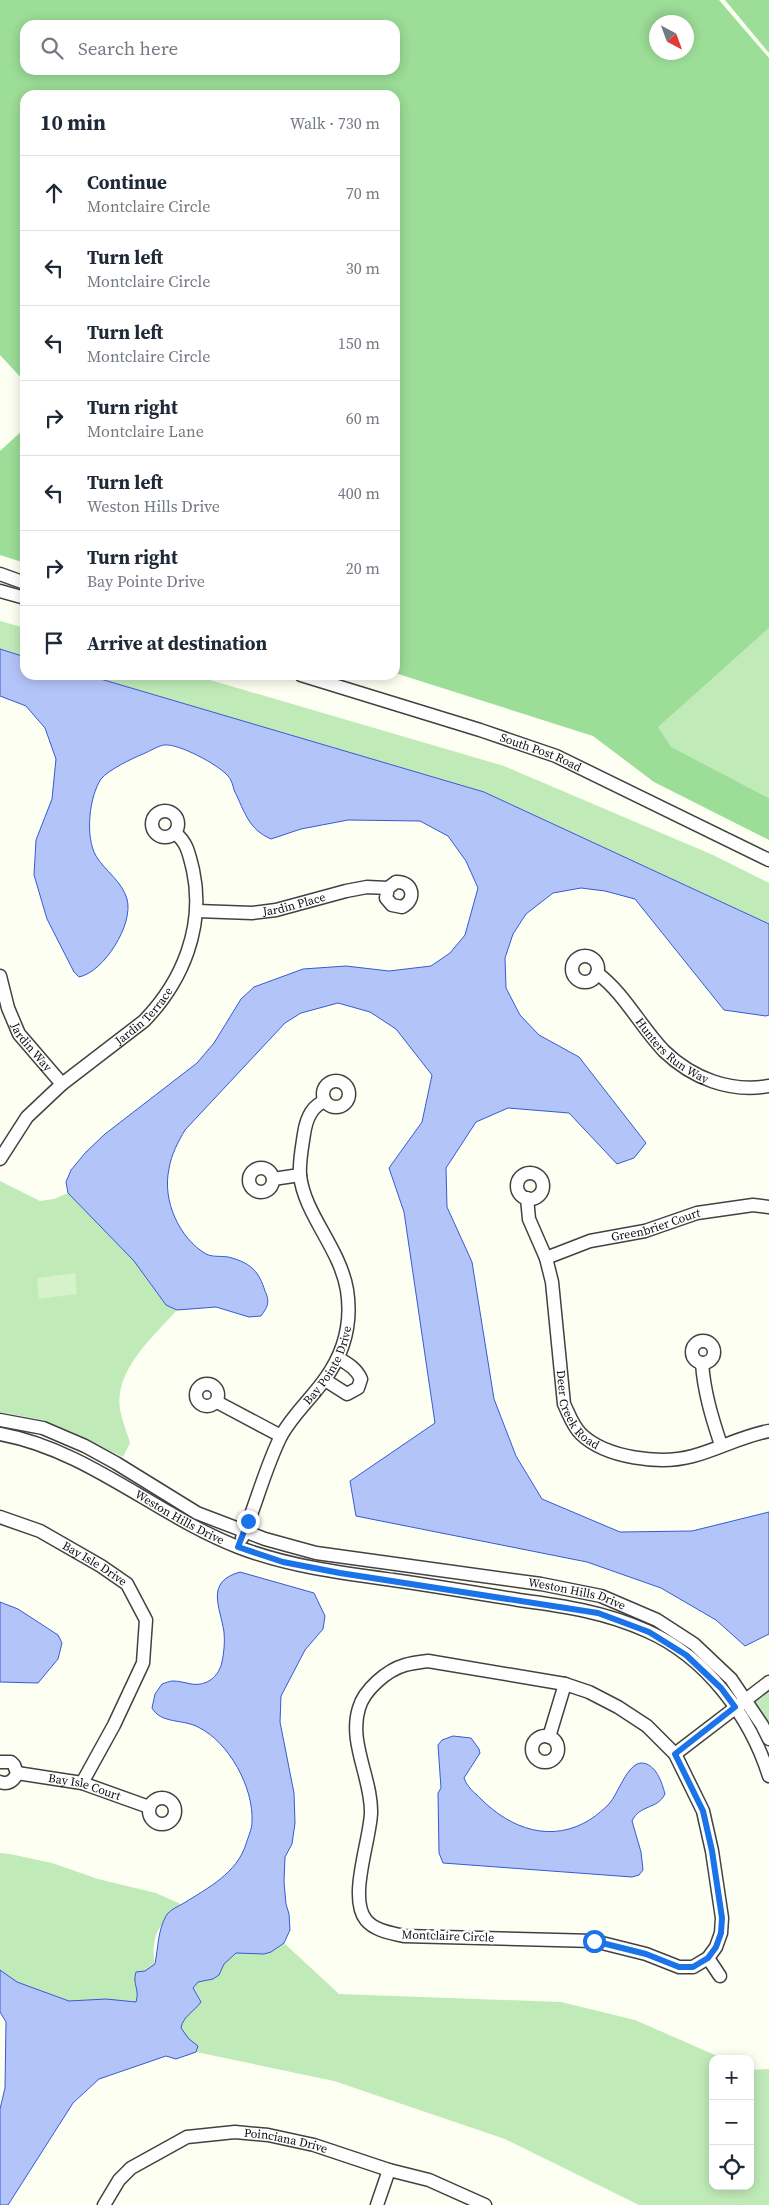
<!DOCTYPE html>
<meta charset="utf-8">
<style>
body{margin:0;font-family:"Source Serif 4",serif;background:#f2f2f3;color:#1f2937}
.controls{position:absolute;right:15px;bottom:15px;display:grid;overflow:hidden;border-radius:10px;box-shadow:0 2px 12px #0003}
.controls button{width:45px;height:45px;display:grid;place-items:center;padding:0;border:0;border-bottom:1px solid #e0e1e3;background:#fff;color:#1f2937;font:25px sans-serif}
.compass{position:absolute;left:649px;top:15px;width:45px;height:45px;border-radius:50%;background:#fff;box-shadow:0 2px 12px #0003;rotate:139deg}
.stop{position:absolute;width:15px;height:15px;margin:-11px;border:4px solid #1a73e8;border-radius:50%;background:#fff}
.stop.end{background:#1a73e8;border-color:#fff;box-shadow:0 1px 5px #0008}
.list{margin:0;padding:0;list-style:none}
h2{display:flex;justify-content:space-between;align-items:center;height:65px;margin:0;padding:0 20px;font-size:21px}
h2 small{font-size:16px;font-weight:400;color:#747a83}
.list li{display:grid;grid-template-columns:32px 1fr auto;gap:15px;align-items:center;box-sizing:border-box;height:75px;padding:0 20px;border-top:1px solid #e0e1e3}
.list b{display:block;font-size:19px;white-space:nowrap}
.list p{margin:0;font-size:16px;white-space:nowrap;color:#747a83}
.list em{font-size:16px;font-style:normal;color:#747a83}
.icon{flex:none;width:28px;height:28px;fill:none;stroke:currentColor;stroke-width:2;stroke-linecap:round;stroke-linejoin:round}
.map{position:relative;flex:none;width:769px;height:2205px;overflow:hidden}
.search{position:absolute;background:#fff;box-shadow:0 2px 12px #0003;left:20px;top:20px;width:380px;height:55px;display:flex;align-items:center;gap:12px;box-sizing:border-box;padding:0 18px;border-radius:15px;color:#747a83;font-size:19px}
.panel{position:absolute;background:#fff;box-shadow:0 2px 12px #0003;left:20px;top:90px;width:380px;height:590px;border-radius:15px}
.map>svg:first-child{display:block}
</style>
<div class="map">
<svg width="769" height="2205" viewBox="0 0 769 2205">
<rect width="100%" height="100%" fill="#fcfff1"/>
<!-- green -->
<g fill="#c0ebb8">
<polygon points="0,621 25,628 25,657 0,649"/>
<polygon points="769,628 769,798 670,747 657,727"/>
<polygon points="87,675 193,675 504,766 713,855 769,883 769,924 484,792"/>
<path d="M0 1181 40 1201 54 1199 68 1193 134 1261 166 1305 177 1310C154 1336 114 1370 120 1409 122 1421 127 1432 130 1443L123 1457 43 1420 0 1412Z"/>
<polygon points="769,1682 769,1739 746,1700"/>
<path d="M0 1853 10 1854 52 1863 98 1879 156 1893 185 1906C151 1926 151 1942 156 1979L201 2001 193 1988 198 1982 213 1979 219 1975 224 1964 236 1952H271L284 1943 339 1994 561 2002 635 2020 724 2059H713V2186H750V2070L769 2069V2205H639L505 2139 334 2081 196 2052 187 2056 0 2010Z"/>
</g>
<!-- forest -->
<g fill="#9cdd97" fill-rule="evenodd">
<path d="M0 0H719L769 58V628L658 727 671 747 769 798V840L654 782 593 736 395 673V95H25V382L0 355ZM686 22V52H656V22ZM25 25H395V70H25Z"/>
<polygon points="725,0 769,0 769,53"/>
<polygon points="25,428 25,563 0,555 0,451"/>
</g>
<!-- pitch -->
<polygon fill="#d5f2cb" points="75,1273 77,1294 39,1299 37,1278"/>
<!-- water -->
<g fill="#b3c4f8" stroke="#385ad2">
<path d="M0 649 25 657V675H87L484 792 769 924V1015L766 1016 724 1010 635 899 605 891 581 888 553 893 526 914 513 934 505 958 506 988 520 1015 539 1035 579 1057 646 1143 634 1158 617 1164 569 1113 508 1108 476 1122 446 1168 447 1207 472 1262 494 1399 516 1456 542 1499 620 1532 692 1531 769 1512V1634L745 1646 716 1620 661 1588 587 1562 356 1516 350 1481 435 1423 404 1212 389 1168 422 1122 432 1075 396 1029 370 1012 338 1003 301 1013 285 1023 185 1130C178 1142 171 1155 169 1169 162 1200 179 1238 206 1254 214 1258 224 1255 232 1258 252 1264 259 1272 265 1291 267 1295 269 1301 267 1306 266 1309 263 1313 261 1316L249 1317 216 1307 177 1310 166 1305 134 1261 68 1193 66 1182 71 1170 86 1152 105 1134 197 1063 214 1043 241 999 254 987 303 969 346 966 389 971 431 966 450 953 465 935 478 888 466 861 448 836 420 821 348 820 301 829 271 839C248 829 245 812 234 790 233 785 231 779 228 776 219 765 178 743 164 745 158 746 150 751 143 754 133 758 108 770 101 779 89 797 85 837 96 856 105 871 122 881 127 899 134 924 104 972 79 977L74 972 47 919 34 875 36 840 52 799 56 759 45 728 26 706 0 696Z"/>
<path d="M240 1572 314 1593 325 1616 323 1629 305 1650 281 1696 280 1722 294 1793 295 1823 292 1844 285 1857 284 1882 286 1904 289 1914 290 1930 284 1943 271 1952 264 1954 236 1953 224 1964 219 1975 213 1979 198 1982 193 1988 201 2002C194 2012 183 2016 181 2028L189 2039 198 2046 196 2052 176 2059 166 2056 99 2079 73 2103 8 2205H0V2109L5 2088 6 2022 0 2012V1970L17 1982 69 2001 106 1999 136 2002C140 1989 132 1984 136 1972L145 1971 155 1964C158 1948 158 1930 166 1916 169 1910 179 1906 184 1903 208 1888 237 1873 246 1844 248 1837 252 1829 252 1822 254 1788 229 1742 198 1727 183 1719 161 1724 152 1708L155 1694 162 1684C165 1683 170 1681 173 1681 186 1681 194 1688 207 1682 215 1678 220 1671 222 1662 224 1652 225 1642 224 1632 220 1606 205 1582 240 1572Z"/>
<polygon points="0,1602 18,1609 58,1635 62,1643 58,1659 38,1683 0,1682"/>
<path d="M453 1736 471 1738 479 1749 480 1753 464 1778C467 1787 474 1792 481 1799 511 1829 552 1844 591 1819 597 1815 604 1809 609 1804 618 1794 627 1764 641 1763 656 1763 662 1783 665 1794 657 1810 640 1804 632 1821L641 1852 643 1870 639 1875 632 1877 443 1863 439 1853 438 1793 441 1788 438 1745 442 1740Z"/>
</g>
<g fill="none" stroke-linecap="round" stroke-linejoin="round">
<defs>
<g id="minor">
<polyline points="0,574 25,583"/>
<polyline points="0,591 25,598"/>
<path id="s1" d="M301 675 480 730 556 756 769 860"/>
<circle cx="165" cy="824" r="13"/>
<path id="s2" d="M197 911 252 913 276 910 346 891 367 887 388 888 396 882C413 881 417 900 402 907L392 905 386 898 388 888"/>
<circle cx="585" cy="969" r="13"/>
<path id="s3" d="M597 973C625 994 640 1026 664 1051 692 1078 730 1093 769 1086"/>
<path id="s4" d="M0 976 8 1008 19 1034 62 1084"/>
<circle cx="336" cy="1094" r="13"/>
<path id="s5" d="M0 1159 27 1117 62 1084 144 1021C183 981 205 926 193 870 189 855 188 843 175 833"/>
<circle cx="261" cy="1180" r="12"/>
<circle cx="530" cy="1186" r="13"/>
<polyline points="273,1179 300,1175"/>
<path id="s6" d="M527 1198 529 1219 546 1258 552 1282 564 1404C569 1414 572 1425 581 1434 606 1458 660 1465 693 1456 719 1449 742 1436 769 1431"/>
<path id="s7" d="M546 1258 590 1241 645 1231 697 1213 753 1205 769 1207"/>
<circle cx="703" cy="1352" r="11"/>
<path d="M702 1363C704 1392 712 1418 721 1445"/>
<path d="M325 1380 347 1394 358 1388 361 1379C356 1368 348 1364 338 1358"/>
<circle cx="207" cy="1395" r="11"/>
<polyline points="217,1402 281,1436"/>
<path id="s8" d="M0 1420 43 1428 85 1446 116 1463 197 1513 265 1539 316 1553 541 1584 601 1596 657 1620 694 1644 731 1679 762 1725 769 1739"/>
<path id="s9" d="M0 1434C88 1450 156 1515 238 1547 287 1566 341 1573 393 1580 435 1586 477 1593 519 1600 564 1606 605 1612 647 1631 706 1657 750 1716 769 1776"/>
<path id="s10" d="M0 1517 40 1531 101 1566 127 1584 146 1620 143 1663 114 1725 82 1783"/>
<path id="s11" d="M242 1538C256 1505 265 1468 281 1436 293 1414 311 1399 325 1379 344 1353 352 1322 347 1290 340 1248 304 1214 300 1175 299 1162 302 1147 304 1134 306 1120 311 1106 325 1101"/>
<path d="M428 1661 565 1684 589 1692 618 1707 647 1726 675 1754 703 1811 712 1851 722 1918 721 1933 716 1947 708 1958 693 1967H679L646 1954 594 1941 404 1936C392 1933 375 1931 366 1920 348 1898 370 1841 371 1813 372 1779 348 1742 359 1708 364 1690 387 1670 405 1665 412 1663 420 1662 428 1661Z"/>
<circle cx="545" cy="1749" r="13"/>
<polyline points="549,1737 565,1684"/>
<polyline points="675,1754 769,1682"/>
<path d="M0 1762H11L14 1765 17 1773C14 1781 8 1785 0 1782"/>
<path id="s12" d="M17 1773 82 1783 149 1807"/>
<circle cx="162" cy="1811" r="13"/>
<polyline points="708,1958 720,1976"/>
<path id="s13" d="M104 2205 119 2180 131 2168 187 2137 235 2132 268 2135 314 2145 389 2170 429 2180 485 2205"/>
<polyline points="377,2205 389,2170"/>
</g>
</defs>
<!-- minor casing -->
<use href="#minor" stroke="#424242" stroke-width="15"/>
<!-- minor -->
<use href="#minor" stroke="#fff" stroke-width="12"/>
</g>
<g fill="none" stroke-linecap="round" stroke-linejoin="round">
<!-- route -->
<polyline stroke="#1a73e8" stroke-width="6" points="248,1521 238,1547 283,1562 340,1573 598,1613 649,1632 686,1655 721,1688 735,1707 675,1754 703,1811 712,1851 722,1918 721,1933 716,1947 708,1958 693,1967 679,1967 646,1954 594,1941"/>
</g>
<g text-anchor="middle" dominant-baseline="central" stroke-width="5" stroke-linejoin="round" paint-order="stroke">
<!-- street labels -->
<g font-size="12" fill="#0f0f0f" stroke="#fff">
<text stroke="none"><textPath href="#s1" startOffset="252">South Post Road</textPath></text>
<text stroke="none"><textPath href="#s2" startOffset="98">Jardin Place</textPath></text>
<text stroke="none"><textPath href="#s5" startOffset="205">Jardin Terrace</textPath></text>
<text stroke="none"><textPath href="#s4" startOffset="79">Jardin Way</textPath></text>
<text stroke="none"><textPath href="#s3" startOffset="109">Hunters Run Way</textPath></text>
<text stroke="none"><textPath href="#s7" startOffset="115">Greenbrier Court</textPath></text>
<text stroke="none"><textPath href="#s11" startOffset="195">Bay Pointe Drive</textPath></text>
<text stroke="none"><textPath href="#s6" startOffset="222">Deer Creek Road</textPath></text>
<text stroke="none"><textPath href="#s9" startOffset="199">Weston Hills Drive</textPath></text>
<text stroke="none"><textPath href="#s10" startOffset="106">Bay Isle Drive</textPath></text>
<text stroke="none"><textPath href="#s8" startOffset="610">Weston Hills Drive</textPath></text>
<text stroke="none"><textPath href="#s12" startOffset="69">Bay Isle Court</textPath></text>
<text transform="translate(448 1936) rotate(2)">Montclaire Circle</text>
<text stroke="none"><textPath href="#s13" startOffset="210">Poinciana Drive</textPath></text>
</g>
</g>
</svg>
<div class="controls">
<button>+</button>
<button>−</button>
<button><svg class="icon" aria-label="locate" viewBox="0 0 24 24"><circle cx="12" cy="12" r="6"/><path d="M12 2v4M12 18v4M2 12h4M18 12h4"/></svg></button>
</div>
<svg class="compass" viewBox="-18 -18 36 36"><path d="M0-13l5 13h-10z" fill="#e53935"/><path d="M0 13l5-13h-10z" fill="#747a83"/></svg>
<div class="stop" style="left:594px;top:1941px"></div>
<div class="stop end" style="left:248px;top:1521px"></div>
<div class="search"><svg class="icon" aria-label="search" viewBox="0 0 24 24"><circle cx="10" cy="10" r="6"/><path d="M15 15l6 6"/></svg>Search here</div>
<section class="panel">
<h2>10 min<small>Walk · 730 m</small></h2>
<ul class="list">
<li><svg class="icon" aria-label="ahead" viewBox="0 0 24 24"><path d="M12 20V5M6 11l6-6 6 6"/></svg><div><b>Continue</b><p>Montclaire Circle</p></div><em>70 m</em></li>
<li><svg class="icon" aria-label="left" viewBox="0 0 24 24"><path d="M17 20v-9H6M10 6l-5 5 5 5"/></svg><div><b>Turn left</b><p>Montclaire Circle</p></div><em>30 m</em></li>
<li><svg class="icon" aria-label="left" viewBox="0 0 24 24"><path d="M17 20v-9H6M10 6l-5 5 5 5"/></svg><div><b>Turn left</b><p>Montclaire Circle</p></div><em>150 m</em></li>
<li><svg class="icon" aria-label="right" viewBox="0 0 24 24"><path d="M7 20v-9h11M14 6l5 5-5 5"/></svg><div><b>Turn right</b><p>Montclaire Lane</p></div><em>60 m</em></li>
<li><svg class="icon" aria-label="left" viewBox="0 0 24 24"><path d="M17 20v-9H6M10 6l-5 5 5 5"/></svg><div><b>Turn left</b><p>Weston Hills Drive</p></div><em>400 m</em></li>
<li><svg class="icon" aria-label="right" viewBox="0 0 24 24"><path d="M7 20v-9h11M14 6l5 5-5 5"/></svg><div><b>Turn right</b><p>Bay Pointe Drive</p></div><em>20 m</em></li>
<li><svg class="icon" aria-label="arrive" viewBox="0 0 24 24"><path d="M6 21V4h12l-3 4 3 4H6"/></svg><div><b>Arrive at destination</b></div></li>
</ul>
</section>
</div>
